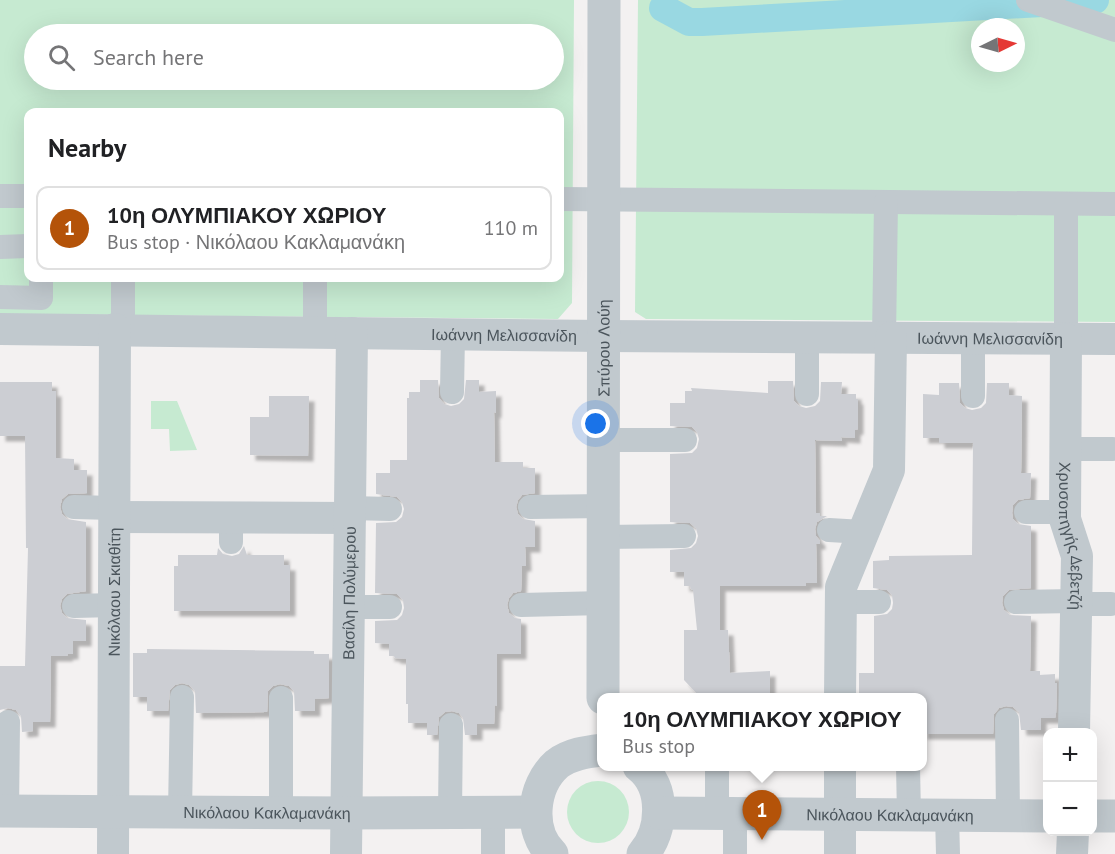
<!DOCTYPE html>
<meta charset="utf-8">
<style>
body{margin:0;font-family:"PT Sans",sans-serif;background:#f6f6f6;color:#202124}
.controls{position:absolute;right:18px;bottom:18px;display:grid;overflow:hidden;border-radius:12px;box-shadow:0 6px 24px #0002}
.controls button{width:54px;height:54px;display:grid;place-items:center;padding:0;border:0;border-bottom:2px solid #e0e0e0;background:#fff;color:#202124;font:30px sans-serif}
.compass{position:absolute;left:971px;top:18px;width:54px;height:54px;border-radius:50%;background:#fff;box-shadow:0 6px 24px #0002;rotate:85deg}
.you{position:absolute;left:596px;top:424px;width:21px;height:21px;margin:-15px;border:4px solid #fff;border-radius:50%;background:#1a73e8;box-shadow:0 0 0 9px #1a73e833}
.badge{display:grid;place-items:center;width:39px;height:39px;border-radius:50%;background:#b45309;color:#fff;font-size:20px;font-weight:700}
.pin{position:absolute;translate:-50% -50px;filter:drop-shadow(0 2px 3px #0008)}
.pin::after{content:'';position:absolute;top:32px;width:21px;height:18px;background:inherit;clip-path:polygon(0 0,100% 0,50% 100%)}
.popup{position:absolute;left:597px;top:693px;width:330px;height:78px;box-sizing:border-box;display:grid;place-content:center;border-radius:12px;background:#fff;filter:drop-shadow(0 2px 4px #0005);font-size:20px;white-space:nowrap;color:#757577}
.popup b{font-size:22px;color:#202124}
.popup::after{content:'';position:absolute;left:50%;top:100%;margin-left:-12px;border:12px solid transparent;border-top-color:#fff}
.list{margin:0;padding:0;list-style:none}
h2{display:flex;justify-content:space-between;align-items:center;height:78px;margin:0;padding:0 24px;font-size:26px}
h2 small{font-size:20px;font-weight:400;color:#757577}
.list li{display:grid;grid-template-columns:39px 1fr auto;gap:18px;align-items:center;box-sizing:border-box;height:84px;margin:0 12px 12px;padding:0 12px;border:2px solid #e0e0e0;border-radius:12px}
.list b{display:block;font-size:22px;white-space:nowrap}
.list p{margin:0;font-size:20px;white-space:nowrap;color:#757577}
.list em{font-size:20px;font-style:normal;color:#757577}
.icon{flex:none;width:33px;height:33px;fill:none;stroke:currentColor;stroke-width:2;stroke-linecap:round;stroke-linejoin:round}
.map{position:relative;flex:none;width:1115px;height:854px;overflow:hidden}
.search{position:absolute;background:#fff;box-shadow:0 6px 24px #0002;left:24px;top:24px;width:540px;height:66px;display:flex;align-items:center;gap:15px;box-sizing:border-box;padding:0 21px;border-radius:33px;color:#757577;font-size:22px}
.panel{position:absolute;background:#fff;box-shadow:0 6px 24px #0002;left:24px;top:108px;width:540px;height:174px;border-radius:12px}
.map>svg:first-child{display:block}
</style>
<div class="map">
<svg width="1115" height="854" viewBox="0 0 1115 854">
<defs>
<filter id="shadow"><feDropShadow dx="5.5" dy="5.5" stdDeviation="1.5" flood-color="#0004"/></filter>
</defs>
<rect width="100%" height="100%" fill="#f3f1f1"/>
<!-- green -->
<g fill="#c6ead1" fill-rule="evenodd">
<path d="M0 0H574L572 303 558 319 0 314ZM34 34H554V80H34ZM28 112H560V278H28Z"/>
<path d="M638 0H1115V322L646 319 635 312ZM980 27H1016V63H980Z"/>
<polygon points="151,401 177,401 197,450 170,451 169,429 151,429"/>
<circle cx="598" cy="812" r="31"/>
</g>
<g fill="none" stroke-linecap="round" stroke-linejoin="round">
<!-- canal -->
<polyline stroke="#99d8e2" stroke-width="28" points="663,8 689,22 702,22 1095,0"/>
</g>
<!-- building -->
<g fill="#ccced3" filter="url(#shadow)">
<polygon points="420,380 438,380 439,398 444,404 451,406 459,404 464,399 466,380 479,380 479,392 496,391 496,413 494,412 495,462 523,462 523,468 535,468 535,493 522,495 518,500 516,507 518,514 523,519 535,521 535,547 525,547 526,566 522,566 521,591 513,593 509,598 507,605 509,613 515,618 521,619 521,654 497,654 497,706 495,705 494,724 477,724 477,735 465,735 463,718 459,713 452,711 445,712 439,717 437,735 427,735 427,723 408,723 408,704 406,704 406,659 395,658 394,656 389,656 389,644 375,643 375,621 397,620 402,615 404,608 403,600 397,594 375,593 376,523 396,522 402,517 404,509 402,502 397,497 376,494 376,473 390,473 390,460 407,460 407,398 409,398 409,392 420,392"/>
<polygon points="768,381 793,381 794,401 799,406 806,408 815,406 820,401 821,382 842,382 841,394 856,394 856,399 858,399 858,429 855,430 855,438 841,437 842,441 815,440 816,513 820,513 820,516 827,516 817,522 815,529 816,536 820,541 820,544 816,544 817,583 806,583 806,586 720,586 720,630 728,630 730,673 770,671 770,698 701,698 684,680 684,630 697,630 693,590 691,589 690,586 684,586 684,572 670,572 670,550 691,548 696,543 698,536 696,528 690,523 670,522 670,454 692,453 697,448 699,439 697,432 692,427 670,426 670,403 685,403 685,391 692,391 691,388 768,393"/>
<polygon points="0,382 52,382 52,391 56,391 56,458 74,459 74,470 87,470 87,493 68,494 62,499 60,507 62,514 67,519 86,522 86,591 67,594 62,599 60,606 62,613 67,618 86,620 86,641 73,641 73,654 68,654 67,656 51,656 50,722 33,722 33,731 22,732 21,716 16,710 8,708 0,710 0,666 25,666 28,548 26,548 25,436 0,436"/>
<polygon points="939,383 959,383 960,403 965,408 972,410 981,408 986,403 987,383 1009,383 1009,395 1022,396 1021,473 1031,473 1030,498 1018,500 1013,505 1012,513 1013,519 1018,524 1031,526 1031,588 1009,590 1003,596 1002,603 1004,610 1010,615 1031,616 1030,671 1040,671 1040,675 1055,674 1055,683 1057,683 1056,713 1055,718 1041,718 1041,730 1021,730 1019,712 1013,707 1006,706 999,708 994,714 993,734 922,734 922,698 859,698 859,673 874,673 874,616 887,614 892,609 893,603 892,595 887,590 873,588 873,561 889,560 889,556 972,555 973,443 939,443 939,438 923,438 923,394 939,395"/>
<polygon points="269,396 309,396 308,456 250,455 250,417 269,417"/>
<polygon points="244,546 247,555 284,555 284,565 290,565 290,611 174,611 174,566 178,566 178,555 217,555 218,548 223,554 232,556 239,554"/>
<polygon points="147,649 314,651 314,654 329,654 329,698 315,699 315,711 295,711 294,691 289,686 280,684 273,686 268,691 267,712 196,713 195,691 189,685 182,683 175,685 170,690 168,711 147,711 147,697 133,697 133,653 147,653"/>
</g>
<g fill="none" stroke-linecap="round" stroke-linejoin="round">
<!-- pedestrian -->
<g stroke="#c1c9ce" stroke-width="24">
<polyline points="1028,0 1115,30"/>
<polyline points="0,196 28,196"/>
<polyline points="560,199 1115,204"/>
<polyline points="0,247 28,246"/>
<polyline points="315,278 315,333"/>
<polyline points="0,297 41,298 41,278"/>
<polyline points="123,330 123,278"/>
<polyline points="807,337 807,394"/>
<polyline points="884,338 886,202"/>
<polyline points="1066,339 1066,204"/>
<polyline points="452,392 453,334"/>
<polyline points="973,396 973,338"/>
<polyline points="604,440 685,440"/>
<polyline points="1065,449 1113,449"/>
<polyline points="74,507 114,508"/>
<polyline points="530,507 604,506"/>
<polyline points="350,508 390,509"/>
<polyline points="1026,512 1065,512"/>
<polyline points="829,530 863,532"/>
<polyline points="603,537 684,536"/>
<polyline points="231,542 231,517"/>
<polyline points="841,602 879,602"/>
<polyline points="1016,602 1076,601"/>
<polyline points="1076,604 1111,604"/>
<polyline points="521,605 603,603"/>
<polyline points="74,606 114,605"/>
<polyline points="349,607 390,607"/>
<polyline points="1007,720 1008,816"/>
<polyline points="717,766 717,813"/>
<polyline points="908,766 909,815"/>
<polyline points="7,811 8,722"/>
<polyline points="180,812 182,697"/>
<polyline points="281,813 281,698"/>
<polyline points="450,813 451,725"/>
<polyline points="493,813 493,854"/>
<polyline points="947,815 948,854"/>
<polyline points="735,854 735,814"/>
</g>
<!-- minor -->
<g stroke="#c1c9ce" stroke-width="32">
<path id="s1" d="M0 329 604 336 1115 339"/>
<path id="s2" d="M1066 339 1065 519 1077 556 1074 732"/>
<polyline points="115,517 350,518"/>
<polyline points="840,698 841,587 889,470 891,338"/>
<path id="s3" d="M113 854 115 329"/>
<path id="s4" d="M346 854 352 333"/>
<polyline points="840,854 840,766"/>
<polyline points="1072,854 1073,832"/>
</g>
<!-- tertiary -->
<g stroke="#c1c9ce" stroke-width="33">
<path id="s5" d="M603 698 604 0"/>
<path d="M639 766C666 787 663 831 643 854"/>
<path id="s6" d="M0 811 346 813 535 812"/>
<path id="s7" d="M659 813 1048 816"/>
<polyline points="1092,816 1115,816"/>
<path d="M552 854C528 831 532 786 557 764 570 754 586 752 602 750"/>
</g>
</g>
<g text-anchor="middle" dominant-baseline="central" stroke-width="5" stroke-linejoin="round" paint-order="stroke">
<!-- street labels -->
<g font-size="16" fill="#4b555c" stroke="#fff">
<text stroke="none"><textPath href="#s1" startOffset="504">Ιωάννη Μελισσανίδη</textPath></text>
<text stroke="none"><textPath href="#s1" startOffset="990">Ιωάννη Μελισσανίδη</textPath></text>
<text stroke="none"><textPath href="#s5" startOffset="350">Σπύρου Λούη</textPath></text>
<text stroke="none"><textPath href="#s2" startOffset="198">Χρυσοπηγής Δεβετζή</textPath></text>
<text stroke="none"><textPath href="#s3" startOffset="262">Νικόλαου Σκιαθίτη</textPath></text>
<text stroke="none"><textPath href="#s4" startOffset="261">Βασίλη Πολύμερου</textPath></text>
<text stroke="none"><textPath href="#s6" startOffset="267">Νικόλαου Κακλαμανάκη</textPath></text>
<text stroke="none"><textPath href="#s7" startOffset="231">Νικόλαου Κακλαμανάκη</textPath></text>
</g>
</g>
</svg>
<div class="controls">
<button>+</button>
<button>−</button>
</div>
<svg class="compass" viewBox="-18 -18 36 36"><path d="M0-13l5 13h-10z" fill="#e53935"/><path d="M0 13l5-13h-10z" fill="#757577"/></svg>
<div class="you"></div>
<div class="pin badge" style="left:762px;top:840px">1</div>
<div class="popup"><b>10η ΟΛΥΜΠΙΑΚΟΥ ΧΩΡΙΟΥ</b>Bus stop</div>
<div class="search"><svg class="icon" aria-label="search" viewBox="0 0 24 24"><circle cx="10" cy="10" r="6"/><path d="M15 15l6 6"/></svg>Search here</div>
<section class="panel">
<h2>Nearby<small></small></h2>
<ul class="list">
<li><span class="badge">1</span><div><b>10η ΟΛΥΜΠΙΑΚΟΥ ΧΩΡΙΟΥ</b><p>Bus stop · Νικόλαου Κακλαμανάκη</p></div><em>110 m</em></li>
</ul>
</section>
</div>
